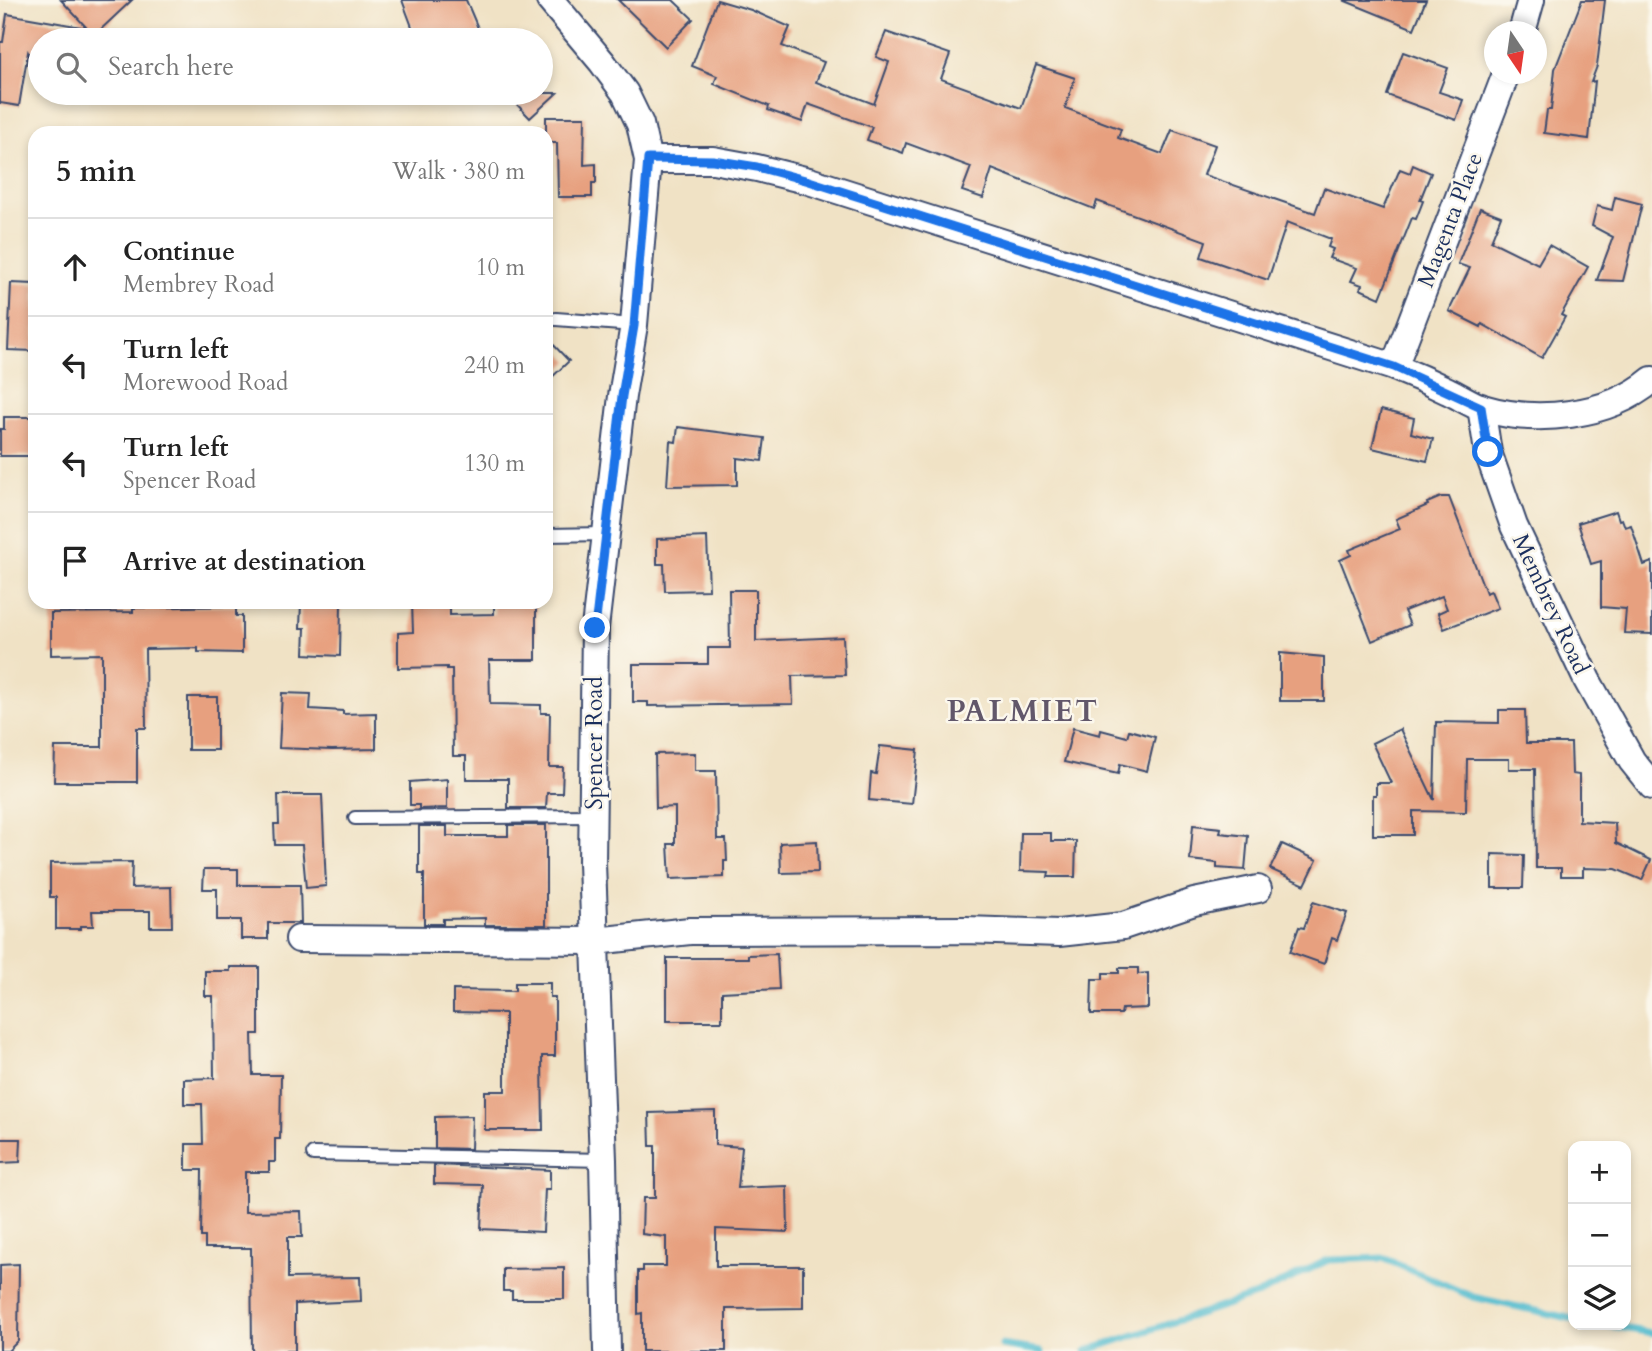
<!DOCTYPE html>
<meta charset="utf-8">
<style>
body{margin:0;font-family:Cardo,serif;background:#f6f6f6;color:#222}
.controls{position:absolute;right:21px;bottom:21px;display:grid;overflow:hidden;border-radius:14px;box-shadow:0 4px 10px #0003}
.controls button{width:63px;height:63px;display:grid;place-items:center;padding:0;border:0;border-bottom:2px solid #e0e0e0;background:#fff;color:#222;font:35px sans-serif}
.compass{position:absolute;left:1484px;top:21px;width:63px;height:63px;border-radius:50%;background:#fff;box-shadow:0 4px 10px #0003;rotate:167deg}
.stop{position:absolute;width:21px;height:21px;margin:-16px;border:5px solid #1a73e8;border-radius:50%;background:#fff}
.stop.end{background:#1a73e8;border-color:#fff;box-shadow:0 2px 7px #0008}
.list{margin:0;padding:0;list-style:none}
h2{display:flex;justify-content:space-between;align-items:center;height:91px;margin:0;padding:0 28px;font-size:30px}
h2 small{font-size:23px;font-weight:400;color:#767676}
.list li{display:grid;grid-template-columns:46px 1fr auto;gap:21px;align-items:center;box-sizing:border-box;height:98px;padding:0 28px;border-top:2px solid #e0e0e0}
.list b{display:block;font-size:26px;white-space:nowrap}
.list p{margin:0;font-size:23px;white-space:nowrap;color:#767676}
.list em{font-size:23px;font-style:normal;color:#767676}
.icon{flex:none;width:38px;height:38px;fill:none;stroke:currentColor;stroke-width:2;stroke-linecap:round;stroke-linejoin:round}
.map{position:relative;flex:none;width:1652px;height:1351px;overflow:hidden}
.search{position:absolute;background:#fff;box-shadow:0 4px 10px #0003;left:28px;top:28px;width:525px;height:77px;display:flex;align-items:center;gap:18px;box-sizing:border-box;padding:0 24px;border-radius:38px;color:#767676;font-size:26px}
.panel{position:absolute;background:#fff;box-shadow:0 4px 10px #0003;left:28px;top:126px;width:525px;height:483px;border-radius:21px}
.map>svg:first-child{display:block}
</style>
<div class="map">
<svg width="1652" height="1351" viewBox="0 0 1652 1351">
<rect width="100%" height="100%" fill="#fbf7ec"/>
<filter id="ink" filterUnits="userSpaceOnUse"><feTurbulence type="fractalNoise" baseFrequency=".0143" numOctaves="2"/><feDisplacementMap in="SourceGraphic" scale="14" xChannelSelector="R" yChannelSelector="G"/><feConvolveMatrix kernelMatrix="1 2 1 2 8 2 1 2 1" color-interpolation-filters="sRGB"/></filter>
<filter id="wash" filterUnits="userSpaceOnUse"><feTurbulence type="fractalNoise" baseFrequency=".00686" numOctaves="4" result="noise"/><feDisplacementMap in="SourceGraphic" scale="28" xChannelSelector="R" yChannelSelector="G"/><feGaussianBlur stdDeviation="1.57" result="paint"/><feColorMatrix in="noise" values="0 0 0 0 0 0 0 0 0 0 0 0 0 0 0 0 0 1.4 0 .05"/><feComposite in="paint" operator="in"/></filter>
<g filter="url(#wash)">
<rect width="100%" height="100%" fill="#f0e2c5"/>
<g fill="none" stroke-linecap="round" stroke-linejoin="round">
<!-- stream -->
<g stroke="#51bbce" stroke-width="7">
<polyline points="1605,1325 1652,1333"/>
<polyline points="1002,1345 1042,1351"/>
<polyline points="1086,1351 1259,1294 1328,1260 1383,1258 1473,1297 1573,1319"/>
</g>
</g>
<g id="blocks">
<!-- building -->
<g fill="#e7a07f">
<polygon points="61,0 132,0 97,33 96,40 40,40 40,78 28,52 19,106 0,103 0,42 3,42 7,14 87,28"/>
<polygon points="402,0 466,0 483,40 417,40"/>
<polygon points="618,0 673,0 693,19 666,47"/>
<polygon points="717,0 751,10 790,27 782,46 824,62 816,82 874,104 889,62 876,57 886,32 950,54 941,79 1021,108 1036,65 1075,78 1065,108 1121,129 1118,138 1162,154 1172,130 1215,145 1204,175 1315,213 1324,188 1383,209 1400,169 1410,173 1413,165 1431,173 1420,200 1423,201 1416,219 1412,218 1380,298 1360,289 1362,285 1351,281 1357,268 1329,258 1333,249 1328,247 1331,239 1287,222 1268,280 1201,257 1206,241 1097,201 1094,209 992,169 983,198 962,191 971,167 906,143 903,153 867,140 872,127 808,104 802,122 768,110 769,106 714,84 717,76 692,66"/>
<polygon points="1343,0 1426,0 1414,29"/>
<polygon points="1582,0 1605,0 1597,66 1591,82 1595,81 1589,139 1544,133 1547,110 1551,110 1555,69"/>
<polygon points="1403,52 1448,68 1439,92 1463,100 1456,120 1387,95"/>
<polygon points="506,93 557,93 530,118"/>
<polygon points="546,117 585,117 584,165 596,164 596,183 592,183 592,197 558,197 557,143 546,143"/>
<polygon points="1615,197 1642,204 1623,281 1597,280 1613,237 1592,226 1597,206 1612,210"/>
<polygon points="1480,208 1501,216 1491,241 1538,264 1549,245 1588,267 1561,315 1565,317 1542,358 1482,324 1481,327 1449,311 1470,268 1458,264"/>
<polygon points="11,283 35,284 35,351 8,350"/>
<polygon points="546,337 569,361 546,383"/>
<polygon points="1381,410 1414,418 1411,433 1433,439 1427,461 1372,448"/>
<polygon points="4,417 35,417 35,456 0,456 0,429 4,429"/>
<polygon points="678,427 765,438 762,461 737,458 737,485 667,486 670,441 676,442"/>
<polygon points="1441,497 1449,497 1486,593 1491,591 1498,608 1444,629 1438,613 1447,609 1442,596 1404,611 1410,625 1372,641 1340,560 1351,555 1349,550 1400,529 1396,519 1428,505 1427,503"/>
<polygon points="1616,511 1619,520 1622,519 1625,527 1631,525 1644,565 1652,562 1652,634 1624,633 1626,609 1601,607 1601,561 1591,564 1578,523"/>
<polygon points="707,537 709,590 665,591 664,564 657,564 657,539"/>
<polygon points="729,590 756,590 756,641 843,637 845,675 792,676 793,704 648,706 648,702 633,702 633,664 708,664 708,648 730,648"/>
<polygon points="301,602 341,602 340,656 304,654 305,628 300,628"/>
<polygon points="412,602 450,602 450,615 494,614 494,602 536,602 536,660 489,660 490,704 541,705 541,713 550,713 549,767 563,767 562,793 547,793 546,808 508,808 508,779 466,779 466,756 453,756 452,669 447,669 447,667 398,668 398,633 413,632"/>
<polygon points="236,606 236,616 242,616 242,653 198,652 198,648 145,649 146,728 137,728 137,782 54,782 55,747 102,747 102,654 51,655 51,613 133,612 133,608"/>
<polygon points="1280,653 1324,657 1324,701 1280,701"/>
<polygon points="282,693 311,694 310,709 343,711 343,714 376,713 376,749 332,750 279,748"/>
<rect x="188" y="697" width="29" height="53"/>
<polygon points="1499,710 1525,710 1526,743 1571,743 1572,774 1579,775 1579,821 1615,823 1616,843 1651,860 1642,880 1616,869 1583,868 1583,876 1561,876 1561,868 1536,868 1535,769 1509,769 1509,759 1467,759 1466,812 1413,811 1413,835 1373,835 1373,795 1376,795 1376,783 1391,783 1372,743 1400,729 1434,800 1436,722 1499,723"/>
<polygon points="1073,728 1100,735 1101,730 1127,737 1129,730 1155,737 1147,771 1120,764 1118,774 1064,762"/>
<polygon points="880,746 918,750 912,804 869,800 871,773 876,774"/>
<polygon points="695,753 695,771 716,771 717,839 726,839 727,861 724,861 724,877 670,879 668,844 675,844 675,807 656,808 655,754"/>
<polygon points="447,779 447,808 419,809 419,805 410,805 410,782"/>
<polygon points="278,795 322,795 326,886 306,888 302,845 275,845 274,824 279,824"/>
<polygon points="508,825 546,825 546,925 485,925 485,918 443,919 443,924 424,924 424,874 419,874 419,826 447,826 447,836 508,836"/>
<polygon points="1193,825 1221,828 1220,833 1248,836 1245,870 1217,868 1217,863 1190,860"/>
<polygon points="1021,833 1051,833 1051,841 1076,841 1075,877 1048,877 1049,872 1020,871"/>
<polygon points="817,841 818,872 781,873 780,843"/>
<polygon points="1282,844 1317,860 1305,885 1270,869"/>
<polygon points="1492,854 1524,855 1523,888 1492,888"/>
<polygon points="132,862 131,888 171,887 172,927 150,927 150,911 92,911 93,926 81,926 81,929 56,929 56,897 50,897 50,863"/>
<polygon points="204,869 238,869 238,885 300,885 301,923 268,923 268,939 241,939 241,920 217,920 217,889 203,889"/>
<polygon points="1313,902 1347,913 1337,940 1332,938 1324,964 1290,952 1299,927 1304,928"/>
<polygon points="777,954 779,989 722,992 722,1021 667,1021 667,958 748,958 748,955"/>
<polygon points="230,967 259,967 259,1034 252,1034 253,1075 281,1075 280,1139 275,1139 275,1162 269,1162 269,1172 245,1172 245,1212 301,1211 302,1237 288,1237 288,1278 360,1277 361,1301 295,1304 295,1351 252,1351 251,1248 205,1248 205,1237 201,1237 202,1170 186,1170 186,1144 203,1144 202,1104 184,1104 184,1079 214,1078 213,996 205,996 205,971 230,971"/>
<polygon points="1119,968 1138,968 1138,974 1148,973 1148,1008 1122,1009 1121,1014 1091,1014 1092,979 1103,979 1103,973 1119,973"/>
<polygon points="515,983 550,983 550,997 555,997 555,1056 542,1056 543,1130 485,1130 485,1091 505,1091 505,1013 453,1012 453,990 515,991"/>
<polygon points="715,1111 715,1145 742,1147 738,1188 787,1186 788,1232 716,1229 716,1266 803,1266 803,1308 726,1309 726,1351 642,1351 642,1313 638,1314 638,1271 643,1271 643,1266 666,1266 666,1237 642,1234 643,1198 655,1198 655,1146 650,1146 649,1113"/>
<polygon points="472,1116 471,1149 435,1148 435,1117"/>
<polygon points="0,1139 21,1139 20,1162 0,1163"/>
<polygon points="434,1165 550,1170 550,1189 545,1189 543,1232 481,1229 483,1185 434,1184"/>
<polygon points="19,1264 18,1341 8,1351 0,1351 0,1265"/>
<polygon points="564,1268 564,1299 512,1299 512,1291 503,1291 503,1269"/>
</g>
</g>
</g>
<g filter="url(#ink)">
<use href="#blocks" fill-opacity="0" stroke="#3b4a6d" stroke-width="2"/>
<g fill="none" stroke-linecap="round" stroke-linejoin="round">
<defs>
<g id="lane">
<polyline points="556,319 634,325"/>
<polyline points="546,535 606,534"/>
<polyline points="355,818 593,816"/>
<polyline points="313,1154 603,1160"/>
</g>
<g id="street">
<polyline points="550,0 602,62 625,93 640,124 648,160 634,325 622,396 595,628 592,863 603,1160 607,1351"/>
<polyline points="1522,32 1531,0"/>
<path d="M648 160H713L757 168 809 181 1394 367C1412 374 1430 382 1448 391 1459 396 1471 404 1482 408 1536 424 1608 417 1652 380"/>
<polyline points="1394,367 1506,74"/>
<polyline points="1481,407 1488,452 1514,526 1587,680 1632,761 1652,786"/>
<polyline points="299,939 595,941 690,931 966,930 1059,933 1123,926 1194,902 1258,889"/>
</g>
</defs>
<!-- lane casing -->
<use href="#lane" stroke="#3b4a6d" stroke-width="16"/>
<!-- street casing -->
<use href="#street" stroke="#3b4a6d" stroke-width="30"/>
<!-- lane -->
<use href="#lane" stroke="#fff" stroke-width="12"/>
<!-- street -->
<use href="#street" stroke="#fff" stroke-width="26"/>
</g>
</g>
<g fill="none" stroke-linecap="round" stroke-linejoin="round" filter="url(#ink)">
<!-- route -->
<polyline stroke="#1a73e8" stroke-width="9" points="595,628 622,396 634,326 648,159 713,160 757,167 809,181 1394,367 1481,407 1488,452"/>
</g>
<g text-anchor="middle" dominant-baseline="central" stroke-width="5" stroke-linejoin="round" paint-order="stroke">
<!-- street labels -->
<g font-size="23" fill="#1b2f5e" stroke="#fbf7ec">
<text transform="translate(1450 220) rotate(-69)">Magenta Place</text>
<text transform="translate(1551 604) rotate(65)">Membrey Road</text>
<text transform="translate(594 743) rotate(-90)">Spencer Road</text>
</g>
<!-- district labels -->
<g font-size="30" font-weight="bold" letter-spacing="2" fill="#62576a" stroke="#fbf7ec">
<text x="1023" y="711">PALMIET</text>
</g>
</g>
</svg>
<div class="controls">
<button>+</button>
<button>−</button>
<button><svg class="icon" aria-label="layers" viewBox="0 0 24 24"><path d="M12 4l9 5-9 5-9-5zM3 14l9 5 9-5"/></svg></button>
</div>
<svg class="compass" viewBox="-18 -18 36 36"><path d="M0-13l5 13h-10z" fill="#e53935"/><path d="M0 13l5-13h-10z" fill="#767676"/></svg>
<div class="stop" style="left:1488px;top:452px"></div>
<div class="stop end" style="left:595px;top:628px"></div>
<div class="search"><svg class="icon" aria-label="search" viewBox="0 0 24 24"><circle cx="10" cy="10" r="6"/><path d="M15 15l6 6"/></svg>Search here</div>
<section class="panel">
<h2>5 min<small>Walk · 380 m</small></h2>
<ul class="list">
<li><svg class="icon" aria-label="ahead" viewBox="0 0 24 24"><path d="M12 20V5M6 11l6-6 6 6"/></svg><div><b>Continue</b><p>Membrey Road</p></div><em>10 m</em></li>
<li><svg class="icon" aria-label="left" viewBox="0 0 24 24"><path d="M17 20v-9H6M10 6l-5 5 5 5"/></svg><div><b>Turn left</b><p>Morewood Road</p></div><em>240 m</em></li>
<li><svg class="icon" aria-label="left" viewBox="0 0 24 24"><path d="M17 20v-9H6M10 6l-5 5 5 5"/></svg><div><b>Turn left</b><p>Spencer Road</p></div><em>130 m</em></li>
<li><svg class="icon" aria-label="arrive" viewBox="0 0 24 24"><path d="M6 21V4h12l-3 4 3 4H6"/></svg><div><b>Arrive at destination</b></div></li>
</ul>
</section>
</div>
